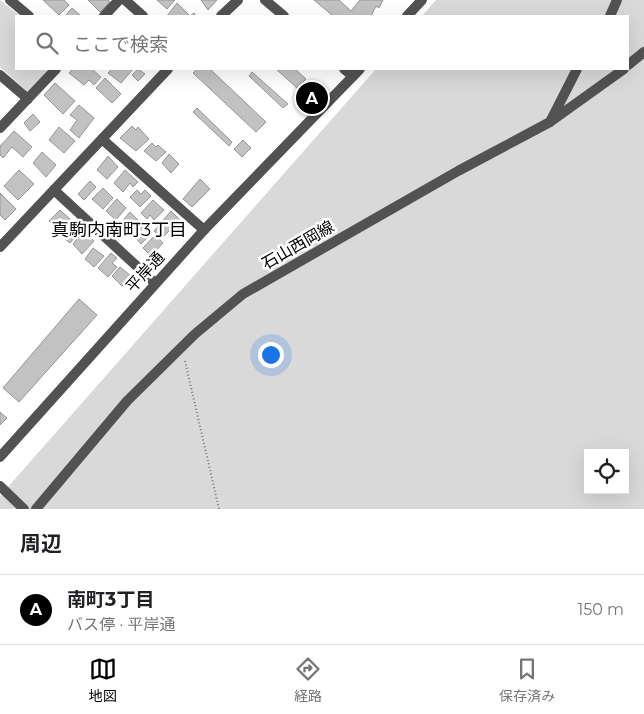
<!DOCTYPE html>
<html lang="ja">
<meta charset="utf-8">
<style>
body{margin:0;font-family:Montserrat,"Noto Sans JP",sans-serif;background:#f2f2f2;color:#202124}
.controls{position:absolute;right:15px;bottom:15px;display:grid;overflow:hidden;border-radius:0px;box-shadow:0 5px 20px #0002}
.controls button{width:45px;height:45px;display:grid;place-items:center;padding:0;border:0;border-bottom:1px solid #e0e0e0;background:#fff;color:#202124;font:25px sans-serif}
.you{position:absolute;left:270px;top:354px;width:18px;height:18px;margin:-12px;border:4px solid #fff;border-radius:50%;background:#1a73e8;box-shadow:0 0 0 8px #1a73e833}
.badge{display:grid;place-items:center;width:32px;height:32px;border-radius:50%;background:#000;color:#fff;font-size:16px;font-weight:700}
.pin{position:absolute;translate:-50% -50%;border:2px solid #fff;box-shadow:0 1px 5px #0006}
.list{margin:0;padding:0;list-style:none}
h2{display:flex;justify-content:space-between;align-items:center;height:65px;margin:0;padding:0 20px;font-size:21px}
h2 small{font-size:16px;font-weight:400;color:#757577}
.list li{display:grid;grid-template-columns:32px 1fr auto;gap:15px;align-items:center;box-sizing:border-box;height:70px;padding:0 20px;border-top:1px solid #e0e0e0}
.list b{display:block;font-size:19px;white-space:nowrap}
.list p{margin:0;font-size:16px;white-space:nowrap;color:#757577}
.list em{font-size:16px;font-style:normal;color:#757577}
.icon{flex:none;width:28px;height:28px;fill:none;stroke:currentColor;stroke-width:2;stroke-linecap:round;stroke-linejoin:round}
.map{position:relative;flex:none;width:644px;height:509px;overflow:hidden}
.search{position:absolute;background:#fff;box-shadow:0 5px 20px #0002;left:15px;right:15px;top:15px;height:55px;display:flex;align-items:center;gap:12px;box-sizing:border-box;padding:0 18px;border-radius:0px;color:#757577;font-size:19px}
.sheet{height:135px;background:#fff}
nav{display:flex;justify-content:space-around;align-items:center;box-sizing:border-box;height:70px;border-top:1px solid #e0e0e0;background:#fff;font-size:14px;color:#757577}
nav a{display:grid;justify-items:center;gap:2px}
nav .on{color:#000}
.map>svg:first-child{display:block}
</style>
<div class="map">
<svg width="644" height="509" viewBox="0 0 644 509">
<rect width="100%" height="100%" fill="#fff"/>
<!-- green -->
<g fill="#d9d9d9" fill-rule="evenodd">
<polygon points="0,0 20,16 16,16 16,69 49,69 28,92 0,67"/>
<path d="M436 0H644V509H0V496L376 69H628V16H422ZM588 453H625V490H588Z"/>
</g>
<!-- building -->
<g fill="#c2c2c2" stroke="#969696">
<polygon points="43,0 64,0 69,5 59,15"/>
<polygon points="88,0 108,0 110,2 100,12"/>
<polygon points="157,0 175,0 167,9"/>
<polygon points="201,0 217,0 208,10"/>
<polygon points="314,0 339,0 351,11 360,0 383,0 379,8 376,6 371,16 333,16"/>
<polygon points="177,3 190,16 194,13 196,16 167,16"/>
<polygon points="72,8 81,16 65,16"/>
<polygon points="73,69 92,69 101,77 94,85 89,80 84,85 69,73"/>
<polygon points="112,69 133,69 121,83 108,73"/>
<polygon points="138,69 145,74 138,81 132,75"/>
<polygon points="197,69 210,69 266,122 256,132 193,73"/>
<polygon points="276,69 295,69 306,79 297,88"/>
<polygon points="252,72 288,104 283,108 249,76"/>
<polygon points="105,78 121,94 112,103 96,88"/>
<polygon points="55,83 75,101 63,114 44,95"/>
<polygon points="79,105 94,118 79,138 70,130 77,120 70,115"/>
<polygon points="197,108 232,142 229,146 193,112"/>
<polygon points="33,114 40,122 30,131 24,123"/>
<polygon points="132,126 136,130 138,127 149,139 136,151 120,138"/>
<polygon points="59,127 75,141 64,153 49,140"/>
<polygon points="14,131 32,147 23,157 12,147 3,158 0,155 0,146"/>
<polygon points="243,140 251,148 242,157 234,149"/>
<polygon points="152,143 156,147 158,145 166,152 156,161 144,151"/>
<polygon points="42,152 56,165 46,177 33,163"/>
<polygon points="169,154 179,164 171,173 162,163"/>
<polygon points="108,156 118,167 107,179 97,170"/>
<polygon points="19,170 34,184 18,200 4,186"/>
<polygon points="125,170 138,182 133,187 130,183 123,192 114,183"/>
<polygon points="200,179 210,189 192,207 183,199"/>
<polygon points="90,181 96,187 84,200 78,194"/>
<polygon points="103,188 113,198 103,209 92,199"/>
<polygon points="137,190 141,194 145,190 151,196 140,207 130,197"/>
<polygon points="0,193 16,209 5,220 0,215"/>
<polygon points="117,199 126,208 116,220 106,211"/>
<polygon points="153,200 164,210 154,220 150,215 147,219 141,213"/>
<polygon points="60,210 70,219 59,231 49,221"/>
<polygon points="171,211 180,220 162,238 154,231"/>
<polygon points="130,212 139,221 130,232 120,224"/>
<polygon points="70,222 80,232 70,243 59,234"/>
<polygon points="141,223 152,233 141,244 132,234"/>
<polygon points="83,231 94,241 82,254 73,244"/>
<polygon points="155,235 163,243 151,256 143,248"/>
<polygon points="93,248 104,256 94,267 85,259"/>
<polygon points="111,253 117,258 112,263 117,267 108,277 98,268"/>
<polygon points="120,267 131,276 122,286 112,276"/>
<polygon points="79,299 97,315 19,402 3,388"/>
<polygon points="0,412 7,418 0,425"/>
</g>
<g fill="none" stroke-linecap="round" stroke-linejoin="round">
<!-- path -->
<polyline stroke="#747474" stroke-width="2" stroke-dasharray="1 2.5" stroke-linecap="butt" points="185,361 219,509"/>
<!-- minor -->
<g stroke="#525252" stroke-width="10">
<polyline points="10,0 29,16"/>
<polyline points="125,0 143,16"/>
<polyline points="265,0 284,16"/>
<polyline points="104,16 119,0"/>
<polyline points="221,16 238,0"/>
<polyline points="610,16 617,0"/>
<polyline points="344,69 353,76"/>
<polyline points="0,75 28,99"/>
<polyline points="550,122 577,69"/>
<polyline points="0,128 56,69"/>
<polyline points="102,139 204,230"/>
<polyline points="54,190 155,283"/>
<polyline points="0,247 168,69"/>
</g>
<!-- tertiary -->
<g stroke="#525252" stroke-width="10">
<polyline points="407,16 422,0"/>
<polyline points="628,65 644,52"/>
<polyline points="0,457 204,230 360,69"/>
<polyline points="0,486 24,509"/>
<polyline points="36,509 127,401 195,334 243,294 458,171 550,122 624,69"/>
</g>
</g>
<g text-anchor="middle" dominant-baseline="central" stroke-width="5" stroke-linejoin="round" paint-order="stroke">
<!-- street labels -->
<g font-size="16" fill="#000" stroke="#fff">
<text transform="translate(298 245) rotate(-30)">石山西岡線</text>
<text transform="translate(145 272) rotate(-48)">平岸通</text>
</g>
<!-- neighbourhood labels -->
<g font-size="18" fill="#000" stroke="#fff">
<text x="119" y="230">真駒内南町3丁目</text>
</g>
</g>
</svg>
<div class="controls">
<button><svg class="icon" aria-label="locate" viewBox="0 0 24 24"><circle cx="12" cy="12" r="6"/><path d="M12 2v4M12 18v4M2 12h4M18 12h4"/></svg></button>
</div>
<div class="you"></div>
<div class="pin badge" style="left:312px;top:98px">A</div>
<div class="search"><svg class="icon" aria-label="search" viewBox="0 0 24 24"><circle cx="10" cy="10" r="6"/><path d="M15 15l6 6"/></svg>ここで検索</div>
</div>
<section class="sheet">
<h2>周辺<small></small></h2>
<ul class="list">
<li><span class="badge">A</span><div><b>南町3丁目</b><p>バス停 · 平岸通</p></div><em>150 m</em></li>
</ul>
</section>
<nav>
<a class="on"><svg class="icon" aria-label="map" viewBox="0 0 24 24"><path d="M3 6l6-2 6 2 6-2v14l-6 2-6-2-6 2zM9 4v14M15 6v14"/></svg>地図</a>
<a><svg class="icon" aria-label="directions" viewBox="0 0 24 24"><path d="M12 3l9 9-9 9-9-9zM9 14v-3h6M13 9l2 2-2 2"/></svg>経路</a>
<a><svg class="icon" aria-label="saved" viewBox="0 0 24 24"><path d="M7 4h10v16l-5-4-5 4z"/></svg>保存済み</a>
</nav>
